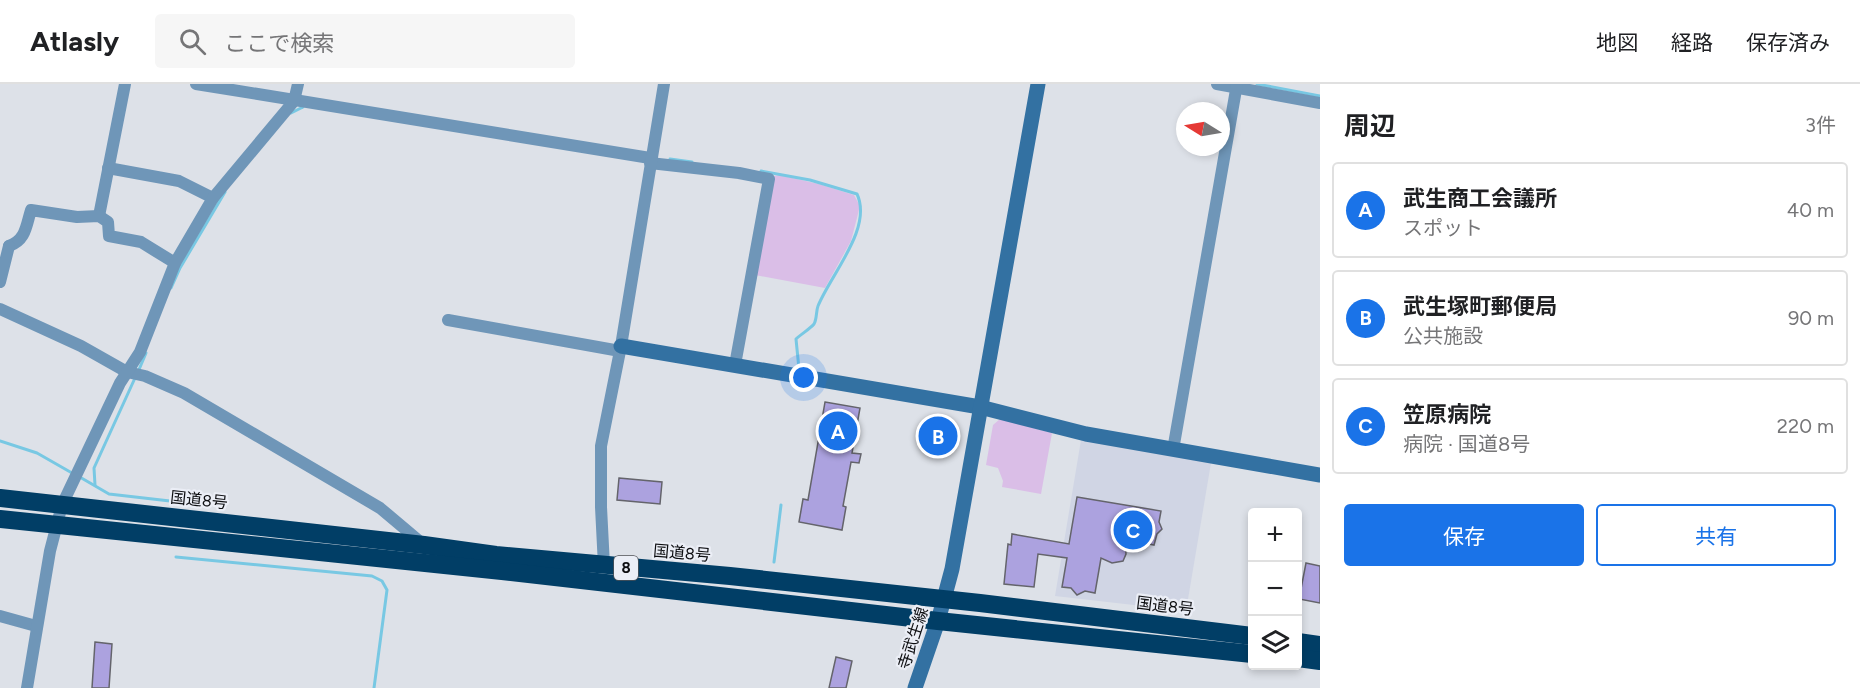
<!DOCTYPE html>
<html lang="ja">
<meta charset="utf-8">
<style>
body{margin:0;font-family:Figtree,"Noto Sans JP",sans-serif;background:#f6f6f6;color:#202124}
.controls{position:absolute;right:18px;bottom:18px;display:grid;overflow:hidden;border-radius:6px;box-shadow:0 3px 9px #0003}
.controls button{width:54px;height:54px;display:grid;place-items:center;padding:0;border:0;border-bottom:2px solid #e0e0e0;background:#fff;color:#202124;font:30px sans-serif}
.compass{position:absolute;left:1176px;top:18px;width:54px;height:54px;border-radius:50%;background:#fff;box-shadow:0 3px 9px #0003;rotate:281deg}
.you{position:absolute;left:804px;top:294px;width:21px;height:21px;margin:-15px;border:4px solid #fff;border-radius:50%;background:#1a73e8;box-shadow:0 0 0 9px #1a73e833}
.badge{display:grid;place-items:center;width:39px;height:39px;border-radius:50%;background:#1a73e8;color:#fff;font-size:20px;font-weight:700}
.pin{position:absolute;translate:-50% -50%;border:3px solid #fff;box-shadow:0 2px 6px #0006}
.list{margin:0;padding:0;list-style:none}
h2{display:flex;justify-content:space-between;align-items:center;height:78px;margin:0;padding:0 24px;font-size:26px}
h2 small{font-size:20px;font-weight:400;color:#757577}
.list li{display:grid;grid-template-columns:39px 1fr auto;gap:18px;align-items:center;box-sizing:border-box;height:96px;margin:0 12px 12px;padding:0 12px;border:2px solid #e0e0e0;border-radius:6px}
.list b{display:block;font-size:22px;white-space:nowrap}
.list p{margin:0;font-size:20px;white-space:nowrap;color:#757577}
.list em{font-size:20px;font-style:normal;color:#757577}
.actions{display:flex;gap:12px;padding:18px 24px}
.actions a{flex:1;padding:14px 0;border:2px solid #1a73e8;border-radius:6px;text-align:center;font-size:21px;color:#1a73e8}
.actions .main{background:#1a73e8;color:#fff}
.icon{flex:none;width:33px;height:33px;fill:none;stroke:currentColor;stroke-width:2;stroke-linecap:round;stroke-linejoin:round}
.map{position:relative;flex:none;width:1320px;height:604px;overflow:hidden}
header{display:flex;align-items:center;gap:36px;box-sizing:border-box;height:84px;padding:0 30px;background:#fff;border-bottom:2px solid #e0e0e0}
header strong{font-size:28px}
nav{display:flex;gap:33px;margin-inline-start:auto;font-size:21px}
.search{width:420px;height:54px;background:#f6f6f6;display:flex;align-items:center;gap:15px;box-sizing:border-box;padding:0 21px;border-radius:6px;color:#757577;font-size:22px}
main{display:flex}
aside{flex:1;background:#fff}
.map>svg:first-child{display:block}
</style>
<header>
<strong>Atlasly</strong>
<div class="search"><svg class="icon" aria-label="search" viewBox="0 0 24 24"><circle cx="10" cy="10" r="6"/><path d="M15 15l6 6"/></svg>ここで検索</div>
<nav><a>地図</a><a>経路</a><a>保存済み</a></nav>
</header>
<main>
<div class="map">
<svg width="1320" height="604" viewBox="0 0 1320 604">
<rect width="100%" height="100%" fill="#dde1e8"/>
<!-- built -->
<polygon fill="#d0d5e4" points="1081,356 1211,379 1186,527 1055,512"/>
<!-- green -->
<g fill="#dabee7">
<polygon points="779,91 819,100 854,111 860,122 851,157 825,204 755,191 774,92"/>
<polygon points="1000,335 1052,349 1041,410 1002,403 1003,397 998,384 986,381 993,341"/>
</g>
<g fill="none" stroke-linecap="round" stroke-linejoin="round">
<!-- stream -->
<g stroke="#78c8e3" stroke-width="3">
<polyline points="1257,0 1320,12"/>
<polyline points="291,29 303,23"/>
<polyline points="670,75 692,78"/>
<path d="M761 87 810 96 857 110C873 144 831 190 818 222 816 227 817 235 814 240 810 245 801 250 796 255L799 285"/>
<polyline points="171,204 180,184 225,108"/>
<polyline points="138,288 146,269"/>
<polyline points="0,357 37,369 72,389"/>
<polyline points="78,392 109,410 170,417"/>
<polyline points="95,401 94,384 135,294"/>
<polyline points="176,473 372,492 382,497 387,506 374,604"/>
<polyline points="774,478 781,421"/>
</g>
</g>
<!-- building -->
<g fill="#aca2df" stroke="#64646b" stroke-width="1.5">
<polygon points="825,318 860,324 852,369 861,370 859,379 851,378 843,422 846,423 842,446 799,438 803,415 808,416"/>
<polygon points="928,342 951,347 949,361 925,357"/>
<polygon points="619,394 662,398 660,420 617,416"/>
<polygon points="1077,413 1161,427 1159,438 1162,445 1157,450 1154,461 1125,455 1126,470 1123,477 1112,479 1101,474 1095,509 1085,507 1077,511 1071,504 1062,503 1067,474 1038,470 1034,503 1004,500 1008,460 1011,461 1012,450 1069,460"/>
<polygon points="1306,479 1320,482 1320,519 1299,515"/>
<polygon points="95,558 112,560 109,604 92,604"/>
<polygon points="836,573 852,577 846,604 829,604"/>
</g>
<g fill="none" stroke-linecap="round" stroke-linejoin="round">
<!-- street -->
<g stroke="#6f96b8" stroke-width="12">
<polyline points="196,0 650,74"/>
<polyline points="1217,0 1320,19"/>
<polyline points="650,79 739,89 769,95 735,281"/>
<polyline points="108,84 179,97 213,114"/>
<polyline points="99,132 125,0"/>
<path d="M9 162C26 156 26 142 31 126L77 133 99 132 108 138 109 152 141 158 175 179"/>
<polyline points="0,198 9,162"/>
<polyline points="0,225 81,262 127,288 145,292 184,309 380,424 424,461"/>
<polyline points="448,236 620,267"/>
<polyline points="1173,366 1237,0"/>
<polyline points="604,482 601,423 601,362 621,262 664,0"/>
<polyline points="0,532 36,542"/>
<polyline points="27,604 50,467 62,421 120,299 140,268 175,179 213,114 294,17 298,0"/>
</g>
<!-- secondary -->
<g stroke="#3371a2" stroke-width="15">
<polyline points="621,262 980,323 1086,350 1320,391"/>
<polyline points="915,604 938,537 952,485 1038,0"/>
</g>
<!-- highway -->
<g stroke="#013e66" stroke-width="18">
<polyline points="0,414 424,461 496,471 730,492 980,519 1252,552"/>
<polyline points="0,435 502,487 938,537 1252,570"/>
<polyline points="1298,558 1320,561"/>
<polyline points="1298,574 1320,577"/>
</g>
</g>
<g text-anchor="middle" dominant-baseline="central" stroke-width="4.5" stroke-linejoin="round" paint-order="stroke">
<!-- shield labels -->
<rect fill="#ebeef6" stroke="#505156" stroke-width="1.5" x="614" y="472" width="24" height="24" rx="4.5"/>
<g font-size="15" font-weight="bold" fill="#0d0e11">
<text x="626" y="484">8</text>
</g>
<!-- street labels -->
<g font-size="16" fill="#0d0e11" stroke="#ebeef6">
<text transform="translate(199 416) rotate(6)">国道8号</text>
<text transform="translate(682 469) rotate(5)">国道8号</text>
<text transform="translate(1165 522) rotate(7)">国道8号</text>
<text transform="translate(913 554) rotate(-72)">寺武生線</text>
</g>
</g>
</svg>
<div class="controls">
<button>+</button>
<button>−</button>
<button><svg class="icon" aria-label="layers" viewBox="0 0 24 24"><path d="M12 4l9 5-9 5-9-5zM3 14l9 5 9-5"/></svg></button>
</div>
<svg class="compass" viewBox="-18 -18 36 36"><path d="M0-13l5 13h-10z" fill="#e53935"/><path d="M0 13l5-13h-10z" fill="#757577"/></svg>
<div class="you"></div>
<div class="pin badge" style="left:838px;top:347px">A</div>
<div class="pin badge" style="left:938px;top:352px">B</div>
<div class="pin badge" style="left:1133px;top:446px">C</div>
</div>
<aside>
<h2>周辺<small>3件</small></h2>
<ul class="list">
<li><span class="badge">A</span><div><b>武生商工会議所</b><p>スポット</p></div><em>40 m</em></li>
<li><span class="badge">B</span><div><b>武生塚町郵便局</b><p>公共施設</p></div><em>90 m</em></li>
<li><span class="badge">C</span><div><b>笠原病院</b><p>病院 · 国道8号</p></div><em>220 m</em></li>
</ul>
<div class="actions"><a class="main">保存</a><a>共有</a></div>
</aside>
</main>
